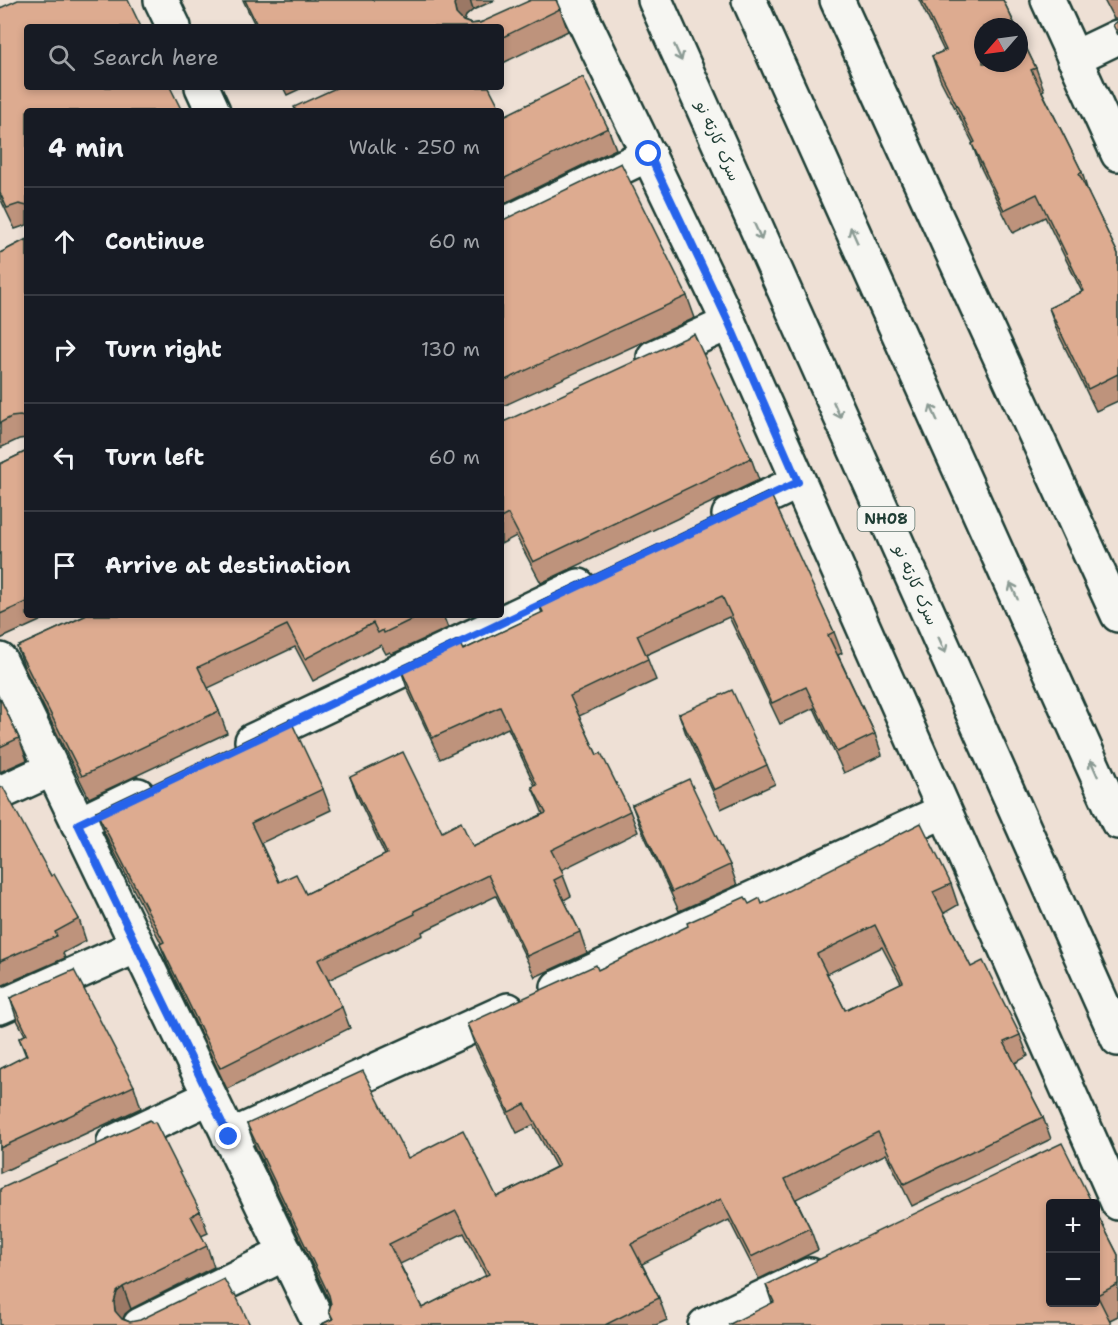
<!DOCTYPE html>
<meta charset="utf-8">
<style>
body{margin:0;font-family:"Shantell Sans","Playpen Sans Arabic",sans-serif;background:#242831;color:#f1f3f6}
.controls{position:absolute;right:18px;bottom:18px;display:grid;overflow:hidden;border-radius:6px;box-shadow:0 3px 9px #0003}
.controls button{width:54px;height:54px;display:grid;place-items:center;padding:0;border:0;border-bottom:2px solid #363941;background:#171b24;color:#f1f3f6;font:30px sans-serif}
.compass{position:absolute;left:974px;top:18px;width:54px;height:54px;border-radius:50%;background:#171b24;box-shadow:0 3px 9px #0003;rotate:242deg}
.stop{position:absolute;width:18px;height:18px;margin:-14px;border:4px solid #2563eb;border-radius:50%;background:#fff}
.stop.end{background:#2563eb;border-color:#fff;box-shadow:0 2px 6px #0008}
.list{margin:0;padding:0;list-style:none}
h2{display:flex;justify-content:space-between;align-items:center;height:78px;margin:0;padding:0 24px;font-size:26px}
h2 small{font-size:20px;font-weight:400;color:#9ea1a6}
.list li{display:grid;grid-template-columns:39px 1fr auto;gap:18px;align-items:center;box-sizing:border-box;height:108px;padding:0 24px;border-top:2px solid #363941}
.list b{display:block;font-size:22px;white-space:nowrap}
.list em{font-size:20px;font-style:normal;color:#9ea1a6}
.icon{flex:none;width:33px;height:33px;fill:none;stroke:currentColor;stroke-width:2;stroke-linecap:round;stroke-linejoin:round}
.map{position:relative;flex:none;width:1118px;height:1325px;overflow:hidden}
.search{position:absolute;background:#171b24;box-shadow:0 3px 9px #0003;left:24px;top:24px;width:480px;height:66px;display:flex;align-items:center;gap:15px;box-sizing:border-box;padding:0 21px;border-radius:6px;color:#9ea1a6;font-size:22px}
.panel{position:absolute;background:#171b24;box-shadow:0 3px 9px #0003;left:24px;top:108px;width:480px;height:510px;border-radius:6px}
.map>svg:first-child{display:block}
</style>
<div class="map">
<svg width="1118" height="1325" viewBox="0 0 1118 1325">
<rect width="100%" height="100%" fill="#eee0d5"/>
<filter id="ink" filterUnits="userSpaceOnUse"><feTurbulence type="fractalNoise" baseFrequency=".0167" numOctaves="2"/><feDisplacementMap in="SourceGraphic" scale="12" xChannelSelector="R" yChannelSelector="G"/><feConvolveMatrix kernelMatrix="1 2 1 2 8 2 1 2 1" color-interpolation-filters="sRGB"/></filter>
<g filter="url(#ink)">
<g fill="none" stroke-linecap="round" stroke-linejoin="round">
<defs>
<g id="minor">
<polyline points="161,0 174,27"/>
<polyline points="574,0 729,323 1118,1203"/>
<polyline points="837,0 1118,615"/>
<polyline points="1048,0 1118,154"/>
<polyline points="1074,58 1118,37"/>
<polyline points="202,87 213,111"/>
<polyline points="501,226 649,154"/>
<polyline points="654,357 729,323"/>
<polyline points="729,515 798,482"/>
<polyline points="0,660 320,1325"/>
<polyline points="252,741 579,586"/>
<polyline points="0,793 52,769"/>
<polyline points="78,824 138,795"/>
<polyline points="558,987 944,811"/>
<polyline points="0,1007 137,946"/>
<polyline points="229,1137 508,1010"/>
<polyline points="114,1142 210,1097"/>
<polyline points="140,1325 286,1253"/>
<polyline points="705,1325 810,1275"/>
</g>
<g id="highway">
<polyline points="655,0 1118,1039"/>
<polyline points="749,0 1118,822"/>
</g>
</defs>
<!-- minor casing -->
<use href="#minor" stroke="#1f3d34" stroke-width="38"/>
<!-- highway casing -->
<use href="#highway" stroke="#1f3d34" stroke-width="38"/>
<!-- minor -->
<use href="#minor" stroke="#f6f6f2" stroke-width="33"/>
<!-- highway -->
<use href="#highway" stroke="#f6f6f2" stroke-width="33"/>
</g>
<!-- wall -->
<g fill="#be937c" stroke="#1f3d34" stroke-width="1.5" fill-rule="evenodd">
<polygon points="243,0 495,0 473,10 466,16 464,21 471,24 560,9 568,31 501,64 501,27 256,27"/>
<polygon points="919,0 1003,0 1036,68 1044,90 1042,91 1082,172 1089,195 1118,254 1118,401 1096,411 1057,331 1049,308 1082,292 1045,217 1013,233 980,166 972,144 973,143 940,79 932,56 944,51"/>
<polygon points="1104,0 1118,0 1118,19 1114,19"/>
<polygon points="0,8 27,111 27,225 15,229 0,198"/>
<polygon points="283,87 304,87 287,95"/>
<polygon points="501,111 504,116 608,128 616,149 501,205"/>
<polygon points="501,221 687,296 695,318 501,407"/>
<polygon points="27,239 27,438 19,439 0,448 0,253"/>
<polygon points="501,423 751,458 759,480 541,583 516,536 501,544"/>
<polygon points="27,451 27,615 53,615 0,639 0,464"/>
<polygon points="767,493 834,632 842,653 838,655 875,734 882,755 844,773 814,708 780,724 729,617 646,655 656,680 579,716 597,755 630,811 638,832 561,870 571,896 564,900 580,932 587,953 535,977 496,896 422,932 423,935 328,980 342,1007 350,1028 227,1089 168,965 160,944 161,943 104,832 96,811 323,789 331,810 261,843 279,882 306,894 385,855 358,798 350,777 442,832 473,847 543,814 532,787 535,786 508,728 440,759 407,688 400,667 463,650 542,613 538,602"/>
<polygon points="87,615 443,615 448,628 392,654 390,652 386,654 381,645 313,681 295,647 208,688 219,711 227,733 89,798 25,669 17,647"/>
<polygon points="0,698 19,738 27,760 0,772"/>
<polygon points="679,714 767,765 775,784 721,809 686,734"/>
<polygon points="0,788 51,876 79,919 86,941 63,953 65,958 1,986 0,984"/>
<polygon points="632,805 730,865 737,885 679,911 639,824"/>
<path d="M951 884 958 905 944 913 971 967 1020 1035 1028 1056 1015 1063 1043 1117 1051 1139 912 1206 886 1154 796 1199 810 1228 818 1250 759 1279 729 1220 642 1264 659 1298 667 1320 656 1325H320L332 1319 329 1311 331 1304 255 1146 247 1124 408 1158 497 1197 556 1167 533 1125 517 1133 475 1046 467 1024 598 970 749 904H762ZM882 947 901 983 845 1010 827 974ZM464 1233 486 1276 422 1308 400 1264Z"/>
<polygon points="10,998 134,1086 141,1108 0,1173 0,1069 26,1056 19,1038 25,1035 17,1020"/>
<polygon points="1095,1210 1118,1255 1118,1316 1110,1320 772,1303 766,1285"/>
<polygon points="200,1211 208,1233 201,1236 207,1246 214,1267 131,1309 125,1314 123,1319 130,1322 0,1325"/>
</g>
<!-- shaded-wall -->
<g fill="#9b7865" stroke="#1f3d34" stroke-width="1.5">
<polygon points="456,0 470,0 473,10 466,16 462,26 456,14 454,4"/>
<polygon points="123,1287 131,1309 125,1314 121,1323 115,1311 114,1302 117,1292"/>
</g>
<!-- building -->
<g fill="#ddab90" stroke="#1f3d34" stroke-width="1.5" fill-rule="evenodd">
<polygon points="18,0 128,0 141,27 27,27 27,87 170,87 182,111 27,111 27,206 19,204 7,208 0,193 0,8"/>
<polygon points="245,0 456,0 454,4 456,14 463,21 471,24 480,23 531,0 556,0 560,9 501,38 501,27 258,27"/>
<polygon points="922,0 1003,0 1016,27 983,27 983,63 1019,63 1019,34 1036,68 1031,70 1082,172 1079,174 1118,254 1118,374 1088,389 1049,308 1084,291 1037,194 1004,210 972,144 975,142 932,56 946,50"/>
<polygon points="1118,21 1118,35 1113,25"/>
<polygon points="583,77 608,128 501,180 501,111 296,111 294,107 338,87 489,87 504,116"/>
<polygon points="621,163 687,296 501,382 501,221"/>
<polygon points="27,239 27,418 20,416 11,417 0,423 0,253"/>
<polygon points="694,334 751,458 533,562 508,514 501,518 501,423"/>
<polygon points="27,451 27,602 0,614 0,464"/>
<polygon points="767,493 769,496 771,495 834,632 828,635 875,734 837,752 806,687 772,703 722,596 637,635 648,659 570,696 597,755 601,753 630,811 551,850 564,875 554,880 580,932 527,956 488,875 414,911 415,914 318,960 342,1007 220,1068 160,944 164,942 96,811 290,719 323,789 251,823 279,882 296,874 306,894 387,854 350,777 403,752 442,832 461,822 473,847 546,813 532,787 537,785 500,707 432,738 400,667 458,640 463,650 543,612 538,602"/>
<polygon points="87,615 421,615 384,633 383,630 378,633 373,623 305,659 287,625 198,667 219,711 82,776 17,647"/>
<polygon points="732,690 767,765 714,790 679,714"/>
<polygon points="0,698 19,738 0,747"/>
<polygon points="689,779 730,865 672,892 632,805"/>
<polygon points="3,787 51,876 54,874 79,919 55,932 57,936 0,961 0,788"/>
<path d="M921 823 951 884 933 892 971 967 983 961 1020 1035 1004 1042 1043 1117 904 1184 878 1132 785 1179 810 1228 751 1257 721 1199 631 1244 659 1298 605 1325H320L333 1319 329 1311 331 1304 329 1295 247 1124 363 1071 408 1158 463 1130 497 1197 559 1166 525 1104 509 1112 467 1024 596 965 598 970 688 926 687 923 745 897 749 904 760 898 762 904ZM875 925 903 982 845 1010 817 954ZM456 1211 489 1274 422 1308 389 1244Z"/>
<polygon points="74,970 134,1086 0,1148 0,1069 27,1055 19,1038 27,1034 10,998"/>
<polygon points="150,1120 152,1123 155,1122 200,1211 191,1216 207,1246 123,1287 117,1292 114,1302 115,1311 122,1319 130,1322 140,1320 224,1279 233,1295 235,1294 250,1325 0,1325 0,1189"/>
<polygon points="1062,1143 1092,1203 1050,1203 1050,1302 1095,1302 1095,1210 1118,1255 1118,1284 1097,1295 1112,1325 728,1325 774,1302 766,1285"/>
</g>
<!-- one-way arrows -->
<defs><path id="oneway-shaft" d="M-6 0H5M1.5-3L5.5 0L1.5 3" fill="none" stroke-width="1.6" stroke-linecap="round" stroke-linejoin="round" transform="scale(1.5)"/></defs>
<g stroke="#8a9a93">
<use href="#oneway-shaft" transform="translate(678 53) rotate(66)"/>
<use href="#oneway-shaft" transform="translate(758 232) rotate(66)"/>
<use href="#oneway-shaft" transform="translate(854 235) rotate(-114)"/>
<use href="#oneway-shaft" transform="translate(837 410) rotate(66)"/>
<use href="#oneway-shaft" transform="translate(934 413) rotate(-114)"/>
<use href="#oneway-shaft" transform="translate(1014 591) rotate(-114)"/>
<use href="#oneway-shaft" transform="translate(942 645) rotate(66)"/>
<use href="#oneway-shaft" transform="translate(1094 768) rotate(-114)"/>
</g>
</g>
<g fill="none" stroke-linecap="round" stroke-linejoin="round" filter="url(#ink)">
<!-- route -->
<polyline stroke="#2563eb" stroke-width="8" points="229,1137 78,824 798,482 729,323 649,154"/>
</g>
<g text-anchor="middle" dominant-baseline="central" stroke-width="5" stroke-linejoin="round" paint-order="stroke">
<!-- shield labels -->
<rect fill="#f6f6f2" stroke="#60746d" stroke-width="1.5" x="857.5" y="507" width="57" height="24" rx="4.5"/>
<g font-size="15" font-weight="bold" fill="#1f3d34">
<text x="886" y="519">NH08</text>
</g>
<!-- street labels -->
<g font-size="16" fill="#1f3d34" stroke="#f6f6f2">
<text transform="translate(718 141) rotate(66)">سرک کارته نو</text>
<text transform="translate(916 585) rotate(66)">سرک کارته نو</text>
</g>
</g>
</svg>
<div class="controls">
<button>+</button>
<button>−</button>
</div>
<svg class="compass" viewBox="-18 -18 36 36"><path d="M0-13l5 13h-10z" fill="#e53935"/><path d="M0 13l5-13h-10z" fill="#9ea1a6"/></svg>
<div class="stop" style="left:649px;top:154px"></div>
<div class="stop end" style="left:229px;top:1137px"></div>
<div class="search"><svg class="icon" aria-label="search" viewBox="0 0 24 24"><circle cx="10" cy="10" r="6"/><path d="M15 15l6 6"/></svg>Search here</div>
<section class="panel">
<h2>4 min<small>Walk · 250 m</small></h2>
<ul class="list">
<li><svg class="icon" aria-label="ahead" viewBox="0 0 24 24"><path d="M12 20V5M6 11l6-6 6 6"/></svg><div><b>Continue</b></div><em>60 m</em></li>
<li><svg class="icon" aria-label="right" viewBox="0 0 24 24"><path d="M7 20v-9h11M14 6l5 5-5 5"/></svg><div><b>Turn right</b></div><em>130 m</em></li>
<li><svg class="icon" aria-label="left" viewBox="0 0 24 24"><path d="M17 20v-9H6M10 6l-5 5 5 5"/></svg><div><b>Turn left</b></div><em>60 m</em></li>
<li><svg class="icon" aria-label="arrive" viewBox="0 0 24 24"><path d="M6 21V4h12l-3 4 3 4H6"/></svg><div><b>Arrive at destination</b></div></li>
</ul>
</section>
</div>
